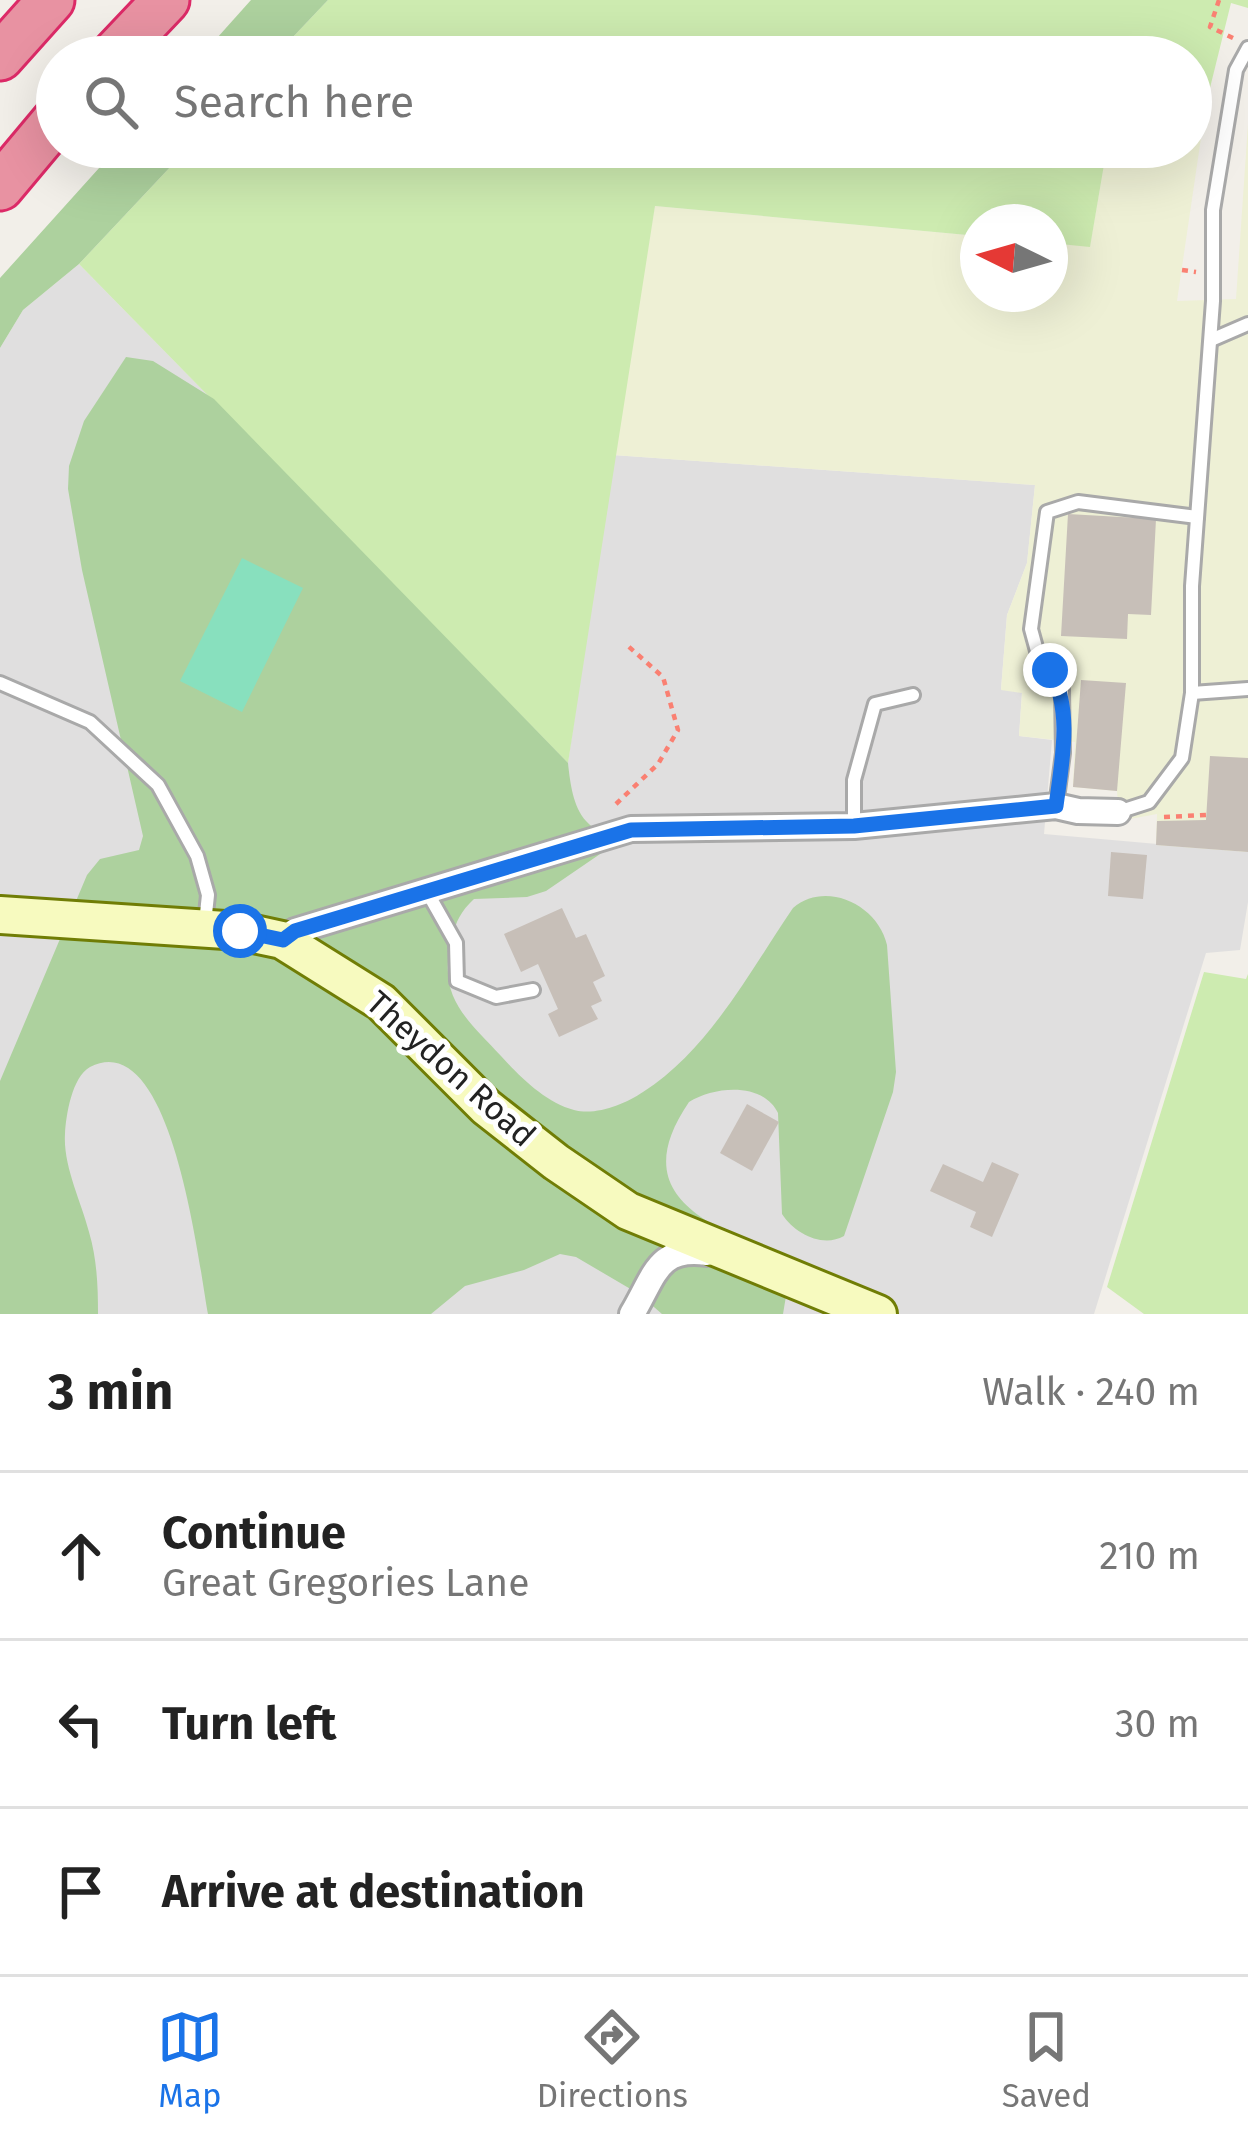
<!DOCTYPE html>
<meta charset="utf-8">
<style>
body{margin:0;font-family:"Fira Sans",sans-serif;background:#f2f2f2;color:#222}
.compass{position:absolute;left:960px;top:204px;width:108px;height:108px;border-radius:50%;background:#fff;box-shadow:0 12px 48px #0002;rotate:275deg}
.stop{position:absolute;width:36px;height:36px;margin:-27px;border:9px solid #1a73e8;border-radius:50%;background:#fff}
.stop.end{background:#1a73e8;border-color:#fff;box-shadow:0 3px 12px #0008}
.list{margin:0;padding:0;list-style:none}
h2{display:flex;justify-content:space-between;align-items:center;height:156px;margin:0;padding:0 48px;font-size:51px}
h2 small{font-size:39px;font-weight:400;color:#767676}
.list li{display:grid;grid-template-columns:78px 1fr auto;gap:36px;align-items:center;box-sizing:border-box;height:168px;padding:0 48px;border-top:3px solid #e0e0e0}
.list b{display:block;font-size:45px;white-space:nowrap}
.list p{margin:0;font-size:39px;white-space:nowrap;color:#767676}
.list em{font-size:39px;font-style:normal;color:#767676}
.icon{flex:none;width:66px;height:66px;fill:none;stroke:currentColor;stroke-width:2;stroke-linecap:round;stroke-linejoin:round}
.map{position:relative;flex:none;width:1248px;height:1314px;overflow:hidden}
.search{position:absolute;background:#fff;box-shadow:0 12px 48px #0002;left:36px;right:36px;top:36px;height:132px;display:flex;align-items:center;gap:30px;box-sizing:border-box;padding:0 42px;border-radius:66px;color:#767676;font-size:45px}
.sheet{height:660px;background:#fff}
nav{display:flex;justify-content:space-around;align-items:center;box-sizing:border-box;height:168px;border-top:3px solid #e0e0e0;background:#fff;font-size:33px;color:#767676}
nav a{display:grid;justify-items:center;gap:6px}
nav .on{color:#1a73e8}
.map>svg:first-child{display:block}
</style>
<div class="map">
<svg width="1248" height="1314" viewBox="0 0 1248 1314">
<rect width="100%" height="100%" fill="#f2efe9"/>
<!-- residential -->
<polygon fill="#e0dfdf" points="79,264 568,762 613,455 1035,485 1027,563 1007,615 1001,689 1022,692 1019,736 1052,740 1044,834 1248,852 1248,902 1240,950 1206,953 1094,1314 0,1314 0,348 23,310"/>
<!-- farmland -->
<polygon fill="#eef0d5" points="1191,101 1206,104 1177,301 1236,299 1248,124 1248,852 1156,845 1157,814 1119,821 1117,791 1073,787 1075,742 1019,736 1022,693 1001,690 1007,615 1027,563 1035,485 613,455 655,206 978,236 978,294 1050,294 1050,243 1090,246 1107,147 1191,147"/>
<!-- grass -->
<g fill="#cdebb0">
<polygon points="328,0 1248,0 1248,8 1231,3 1206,104 1191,101 1191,57 274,57"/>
<polygon points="189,147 1107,147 1090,247 1050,243 1050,222 978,222 978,236 655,206 568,763 79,264"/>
<polygon points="1204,972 1246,979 1248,974 1248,1314 1144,1314 1107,1287"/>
</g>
<!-- forest -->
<g fill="#add19e">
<polygon points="251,0 328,0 274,57 200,57"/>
<polygon points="118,147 189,147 79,264 23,310 0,348 0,278"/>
<path d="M126 357 153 361 214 399 568 763C570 782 573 807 586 821 594 830 602 833 608 842L603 852 546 891 527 897 474 899C461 911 456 921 452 938 437 997 464 1016 501 1056 520 1077 546 1103 574 1110 596 1116 625 1104 643 1092 709 1050 750 971 793 908 826 880 878 905 887 945L896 1072 893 1092 844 1236C823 1248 795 1234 782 1214L778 1113C763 1082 715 1086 689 1102 627 1193 703 1222 775 1255L788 1284 783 1314H662L639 1294 576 1257 560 1254 524 1270 465 1286 431 1314H208C199 1268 173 1024 90 1067 72 1077 66 1115 65 1134 63 1166 81 1201 89 1232 97 1259 98 1286 98 1314H0V1081L87 875 100 859 139 850 143 836 82 570 68 489 69 466 84 421Z"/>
</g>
<!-- pitch -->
<polygon fill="#88e0be" points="242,558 303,588 242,712 180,681"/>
<!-- building -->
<g fill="#c7bfb8">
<polygon points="1068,514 1156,519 1151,615 1128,614 1127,639 1061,636"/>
<polygon points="1081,680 1126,683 1117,791 1073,787"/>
<polygon points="1210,756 1248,758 1248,852 1156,845 1157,821 1206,820"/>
<polygon points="1111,852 1147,855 1143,899 1108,896"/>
<polygon points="562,908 576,938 586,934 605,976 593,982 602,1001 591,1006 598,1019 559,1037 548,1014 558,1009 538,964 521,972 504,934"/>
<polygon points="747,1104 779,1122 752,1171 720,1153"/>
<polygon points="992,1162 1019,1174 992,1237 970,1227 976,1212 930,1191 943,1164 983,1182"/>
</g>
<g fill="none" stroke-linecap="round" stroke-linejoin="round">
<defs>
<g id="lane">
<polyline points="1211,340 1248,324"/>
<polyline points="0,683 90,722 158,785 197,856 208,895 205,923"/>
<polyline points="1192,693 1248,689"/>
<polyline points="1056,806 1063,753 1062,690 1037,651 1031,629 1047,512 1078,502 1197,517"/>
<polyline points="1118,812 1149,802 1182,758 1192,693 1192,586 1213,301 1213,210 1236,70 1248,48"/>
<polyline points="854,826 854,780 875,704 913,695"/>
<polyline points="426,890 456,943 457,981 496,997 533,990"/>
</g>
<g id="street">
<polyline points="282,940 295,931 631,829 854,826 1056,806 1078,811 1118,812"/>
<path d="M632 1314C655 1276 657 1246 707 1253"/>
</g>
<polyline id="secondary" points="0,915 240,931 282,940 381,1002 486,1107 556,1162 628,1211 878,1314"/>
<g id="highway">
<polyline points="0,57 51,0"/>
<polyline points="112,57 166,0"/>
<polyline points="0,187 57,119"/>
</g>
</defs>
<!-- lane casing -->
<use href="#lane" stroke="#a9a9a9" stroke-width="18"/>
<!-- street casing -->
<use href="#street" stroke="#a9a9a9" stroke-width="30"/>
<!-- secondary casing -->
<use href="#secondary" stroke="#707d05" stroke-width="42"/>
<!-- highway casing -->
<use href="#highway" stroke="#dc2a67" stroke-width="51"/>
<!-- path -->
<g stroke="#fa8072" stroke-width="4.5" stroke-dasharray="6 6" stroke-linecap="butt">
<polyline points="1219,0 1210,27 1233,38"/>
<polyline points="1182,270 1196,272"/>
<polyline points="616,804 658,764 678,730 663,677 628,646"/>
<polyline points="1164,817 1206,815"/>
</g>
<!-- lane -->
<use href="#lane" stroke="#fff" stroke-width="12"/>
<!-- street -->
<use href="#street" stroke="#fff" stroke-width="24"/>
<!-- secondary -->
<use href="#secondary" stroke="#f7fabf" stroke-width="36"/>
<!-- highway -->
<use href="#highway" stroke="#e892a2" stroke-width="45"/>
</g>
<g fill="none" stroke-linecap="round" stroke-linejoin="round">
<!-- route -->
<path stroke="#1a73e8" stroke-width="15" d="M240 931 283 940 295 931 631 830 854 826 1056 806C1062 761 1073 710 1050 670"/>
</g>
<g text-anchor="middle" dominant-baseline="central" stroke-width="10" stroke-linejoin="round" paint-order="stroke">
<!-- street labels -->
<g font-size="33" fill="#222" stroke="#fff">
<text transform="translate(451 1069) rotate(42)">Theydon Road</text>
</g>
</g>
</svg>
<svg class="compass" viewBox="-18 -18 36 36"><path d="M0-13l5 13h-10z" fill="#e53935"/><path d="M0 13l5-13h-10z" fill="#767676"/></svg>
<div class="stop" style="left:240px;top:931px"></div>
<div class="stop end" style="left:1050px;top:670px"></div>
<div class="search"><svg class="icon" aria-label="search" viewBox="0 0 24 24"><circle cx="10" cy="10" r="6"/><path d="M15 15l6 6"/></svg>Search here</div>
</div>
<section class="sheet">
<h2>3 min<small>Walk · 240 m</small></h2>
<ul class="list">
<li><svg class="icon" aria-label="ahead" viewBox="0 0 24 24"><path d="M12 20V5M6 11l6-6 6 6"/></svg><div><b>Continue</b><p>Great Gregories Lane</p></div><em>210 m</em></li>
<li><svg class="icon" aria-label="left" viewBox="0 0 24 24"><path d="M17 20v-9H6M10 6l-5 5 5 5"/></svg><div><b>Turn left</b></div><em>30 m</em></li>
<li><svg class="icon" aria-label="arrive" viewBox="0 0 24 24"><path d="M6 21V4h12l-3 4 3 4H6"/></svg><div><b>Arrive at destination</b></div></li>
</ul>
</section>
<nav>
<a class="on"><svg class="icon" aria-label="map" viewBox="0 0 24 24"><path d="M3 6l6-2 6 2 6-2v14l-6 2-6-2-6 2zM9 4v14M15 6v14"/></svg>Map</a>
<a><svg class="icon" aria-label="directions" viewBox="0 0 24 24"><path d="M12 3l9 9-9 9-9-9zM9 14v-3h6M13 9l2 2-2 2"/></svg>Directions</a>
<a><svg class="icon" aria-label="saved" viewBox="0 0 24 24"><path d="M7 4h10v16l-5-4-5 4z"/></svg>Saved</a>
</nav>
